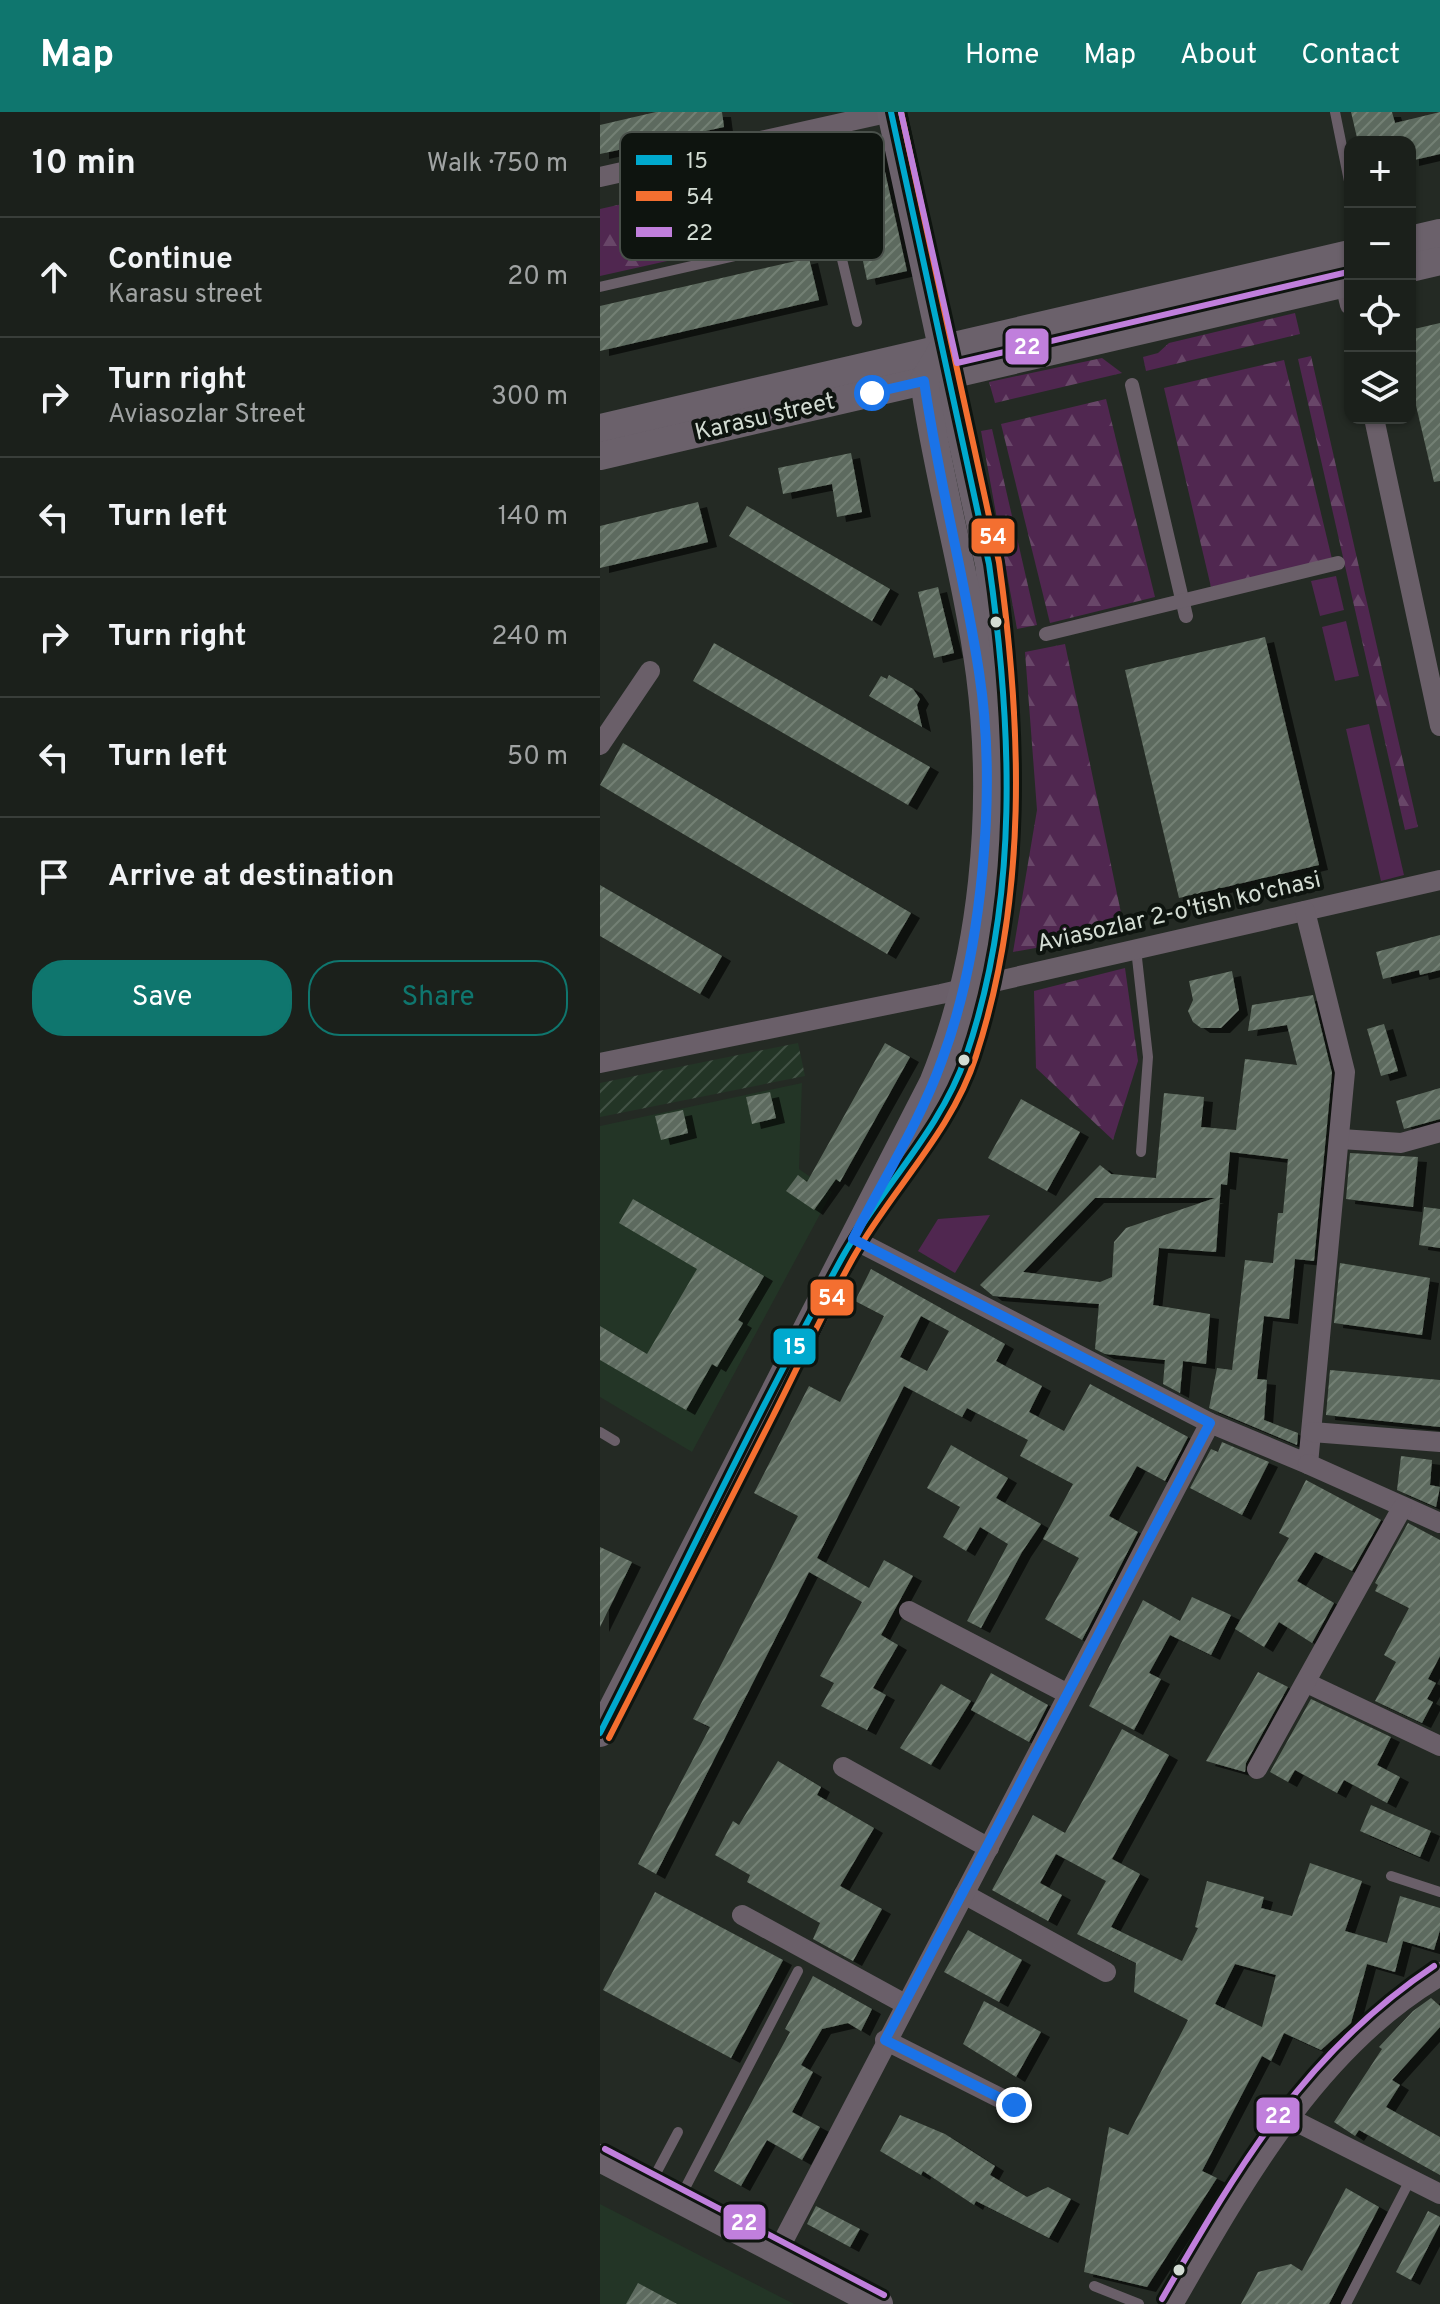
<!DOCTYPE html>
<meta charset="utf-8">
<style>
body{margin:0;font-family:Overpass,sans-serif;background:#282d28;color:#f1f3f6}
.controls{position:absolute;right:24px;top:24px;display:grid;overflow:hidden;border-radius:16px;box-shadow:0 2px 6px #0004}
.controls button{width:72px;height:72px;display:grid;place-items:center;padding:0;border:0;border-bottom:2px solid #393e3a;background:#1b201b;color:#f1f3f6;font:40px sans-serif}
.stop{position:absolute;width:24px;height:24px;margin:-18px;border:6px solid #1a73e8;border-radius:50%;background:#fff}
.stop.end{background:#1a73e8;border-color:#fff;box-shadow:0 2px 8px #0008}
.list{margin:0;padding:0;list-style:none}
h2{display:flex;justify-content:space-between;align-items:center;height:104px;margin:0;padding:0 32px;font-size:34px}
h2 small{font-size:26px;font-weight:400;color:#a0a3a3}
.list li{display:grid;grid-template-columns:52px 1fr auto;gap:24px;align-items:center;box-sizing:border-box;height:120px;padding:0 32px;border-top:2px solid #393e3a}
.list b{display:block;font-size:30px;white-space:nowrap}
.list p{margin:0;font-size:26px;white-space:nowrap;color:#a0a3a3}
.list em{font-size:26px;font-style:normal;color:#a0a3a3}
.actions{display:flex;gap:16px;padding:24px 32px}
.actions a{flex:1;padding:18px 0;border:2px solid #0f766e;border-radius:32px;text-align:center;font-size:28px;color:#0f766e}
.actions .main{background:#0f766e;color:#fff}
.icon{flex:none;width:44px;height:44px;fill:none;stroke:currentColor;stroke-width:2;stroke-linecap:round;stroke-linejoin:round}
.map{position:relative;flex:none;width:840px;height:2192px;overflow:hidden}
header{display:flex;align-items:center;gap:48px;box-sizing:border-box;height:112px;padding:0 40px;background:#0f766e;color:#fff}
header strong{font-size:38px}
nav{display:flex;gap:44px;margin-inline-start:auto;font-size:28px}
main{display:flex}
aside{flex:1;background:#1b201b}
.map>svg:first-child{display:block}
</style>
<header>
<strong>Map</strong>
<nav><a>Home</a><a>Map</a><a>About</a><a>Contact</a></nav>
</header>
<main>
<aside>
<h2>10 min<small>Walk · 750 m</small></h2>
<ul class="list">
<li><svg class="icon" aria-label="ahead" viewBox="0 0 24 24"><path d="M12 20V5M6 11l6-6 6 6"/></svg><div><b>Continue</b><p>Karasu street</p></div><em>20 m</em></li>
<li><svg class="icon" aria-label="right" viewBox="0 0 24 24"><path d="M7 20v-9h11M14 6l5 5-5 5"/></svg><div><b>Turn right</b><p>Aviasozlar Street</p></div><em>300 m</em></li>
<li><svg class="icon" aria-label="left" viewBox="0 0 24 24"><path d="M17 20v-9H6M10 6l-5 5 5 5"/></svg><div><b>Turn left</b></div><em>140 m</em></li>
<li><svg class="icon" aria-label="right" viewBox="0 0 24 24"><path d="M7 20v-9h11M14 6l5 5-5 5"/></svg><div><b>Turn right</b></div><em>240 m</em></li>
<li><svg class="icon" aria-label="left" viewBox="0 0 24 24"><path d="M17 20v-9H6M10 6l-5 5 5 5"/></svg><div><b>Turn left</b></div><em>50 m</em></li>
<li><svg class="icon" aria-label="arrive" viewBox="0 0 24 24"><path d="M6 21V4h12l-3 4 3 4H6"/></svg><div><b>Arrive at destination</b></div></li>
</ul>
<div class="actions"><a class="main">Save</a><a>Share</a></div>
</aside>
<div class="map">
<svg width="840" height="2192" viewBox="0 0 840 2192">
<defs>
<pattern id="industrial-furrows" width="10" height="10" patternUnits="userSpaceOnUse" patternTransform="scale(2)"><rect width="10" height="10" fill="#233526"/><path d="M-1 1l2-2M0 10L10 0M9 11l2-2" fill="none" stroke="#425245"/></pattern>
<pattern id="forest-firs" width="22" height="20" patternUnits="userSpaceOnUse" patternTransform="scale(2)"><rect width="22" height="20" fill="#502750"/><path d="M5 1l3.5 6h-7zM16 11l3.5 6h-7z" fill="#684668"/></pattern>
<pattern id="building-hatch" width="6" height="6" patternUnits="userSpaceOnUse" patternTransform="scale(2)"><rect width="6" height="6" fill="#5d6b5e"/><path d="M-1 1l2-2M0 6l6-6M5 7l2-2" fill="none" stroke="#738074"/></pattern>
<filter id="shadow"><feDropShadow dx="9" dy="5" stdDeviation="0" flood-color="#0009"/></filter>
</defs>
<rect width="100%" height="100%" fill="#242a24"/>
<!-- built -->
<g fill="#233526">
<polygon points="202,971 199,1057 232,1080 92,1340 0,1285 0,1014"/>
<polygon points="0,2092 194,2192 0,2192"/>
</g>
<!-- industrial -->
<polygon fill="url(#industrial-furrows)" points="198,931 205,964 0,1005 0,971"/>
<!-- grass -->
<g fill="#502750">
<polygon points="736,464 744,498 720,504 711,469"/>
<polygon points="746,509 759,564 735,569 722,515"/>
<polygon points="769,612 804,763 781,769 746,617"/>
<polygon points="390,1103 355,1161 318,1139 338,1107"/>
</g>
<!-- forest -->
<g fill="url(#forest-firs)">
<polygon points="191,54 206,118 0,164 0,97"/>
<polygon points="695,201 700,222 546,259 543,245 558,241 569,231"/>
<polygon points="711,244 818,715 805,718 698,247"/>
<polygon points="502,246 522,261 395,291 389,270"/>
<polygon points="684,248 732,447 611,475 564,276"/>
<polygon points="506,287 555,485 450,511 401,312"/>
<polygon points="392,317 437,513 417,517 381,319"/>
<polygon points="465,532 525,820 413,840 437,698 425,540"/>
<polygon points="525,856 538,949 513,1028 436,956 434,879"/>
</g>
<!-- building -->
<g fill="url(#building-hatch)" fill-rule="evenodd" filter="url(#shadow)">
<polygon points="56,0 122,0 124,15 0,42 0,13"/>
<polygon points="751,0 792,0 795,11 840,0 840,42 810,49 810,30 758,30"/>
<polygon points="279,33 307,159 267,168 240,41"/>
<polygon points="209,146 219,188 0,239 0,194"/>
<polygon points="840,211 840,369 834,370 810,268 810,218"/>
<polygon points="251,341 262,400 237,405 232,372 183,382 178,356"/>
<polygon points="98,390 108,430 0,456 0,414"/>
<polygon points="147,394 290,477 272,509 129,424"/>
<polygon points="338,475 354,541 334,546 318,480"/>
<polygon points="665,525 719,753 579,786 525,558"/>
<polygon points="114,531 330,655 308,693 93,569"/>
<polygon points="289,563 313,577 320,587 317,593 322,615 269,584 281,564 287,567"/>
<polygon points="23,631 311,801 287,842 0,673"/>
<polygon points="0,773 122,844 100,882 0,824"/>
<polygon points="840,823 840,858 820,863 819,858 783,867 776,840"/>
<polygon points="632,859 639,898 621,916 601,916 593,910 588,899 593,888 589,869"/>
<path d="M713 883 732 961 714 1149 695 1147 689 1207 664 1204 657 1267 667 1268 664 1308 698 1321 697 1333 609 1296 617 1256 632 1258 645 1148 673 1151 678 1101H683L688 1047 630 1040 627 1073 621 1072 616 1140 559 1136 553 1193 610 1202 606 1252 583 1249 580 1281 563 1272 565 1248 505 1242 495 1237 499 1192 393 1184 380 1173 500 1053 511 1062 556 1066 564 981 604 985 601 1015 636 1018 645 947 697 953 687 913 648 919 652 893ZM495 1086H615L526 1116 514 1130 512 1165 500 1170 423 1160Z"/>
<polygon points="784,912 798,959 781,964 767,917"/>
<polygon points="285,931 310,945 240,1070 236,1067 214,1098 186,1079 198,1063 207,1070"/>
<polygon points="840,976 840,1007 804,1017 796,989"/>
<polygon points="170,980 176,1006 152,1012 146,985"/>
<polygon points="421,987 480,1020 447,1079 388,1046"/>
<polygon points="83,998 88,1021 61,1028 55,1004"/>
<polygon points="750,1041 818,1045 813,1095 746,1087"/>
<polygon points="33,1087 164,1164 138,1208 143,1211 117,1255 112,1252 86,1298 0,1248 0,1214 47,1242 97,1157 19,1111"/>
<polygon points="824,1095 840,1097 840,1136 819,1133"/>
<polygon points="740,1151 830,1166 822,1223 734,1211"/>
<path d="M271 1157 405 1232 396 1249 442 1274 429 1300 464 1319 490 1272 588 1325 565 1369 537 1354 509 1404 538 1420 482 1528 445 1507 479 1446 443 1427 473 1372 420 1344 428 1328 367 1296 362 1305 304 1274 217 1446 269 1476 284 1448 313 1464 281 1523 298 1533 273 1576 286 1583 267 1618 221 1594 234 1571 220 1564 262 1490 209 1460 56 1762 38 1752 110 1615 93 1607 198 1404 154 1381 209 1274 240 1290 284 1204 255 1189ZM321 1204 349 1219 327 1259 300 1245Z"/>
<polygon points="730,1258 840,1268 840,1315 726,1303"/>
<polygon points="622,1330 669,1350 642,1403 590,1376 611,1337 618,1340"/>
<polygon points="351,1333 408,1366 396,1386 441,1412 422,1440 381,1516 367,1509 408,1432 380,1415 366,1439 343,1425 360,1395 327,1376"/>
<polygon points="801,1344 832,1348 830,1373 840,1375 836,1395 797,1378"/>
<polygon points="706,1368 781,1408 752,1459 715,1440 697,1469 734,1491 712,1531 679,1510 664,1535 635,1517 689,1426 679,1421"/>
<polygon points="808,1411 840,1428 840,1544 828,1567 836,1571 827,1587 833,1590 822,1611 775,1589 796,1550 784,1543 809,1496 775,1479 778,1473 775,1471"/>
<polygon points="0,1435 32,1450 0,1515"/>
<polygon points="592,1485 631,1503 611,1543 570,1523 549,1561 561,1567 534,1618 489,1594 543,1488 580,1509"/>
<polygon points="658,1560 688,1575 646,1651 645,1660 606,1649"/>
<polygon points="391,1561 448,1593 429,1630 371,1598"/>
<polygon points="341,1572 371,1589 331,1653 300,1636"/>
<polygon points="711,1587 791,1625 777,1653 800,1665 787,1691 744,1668 737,1681 695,1658 688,1670 670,1660"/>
<path d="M522 1617 569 1643 512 1747 540 1762 511 1815 582 1849 598 1816 595 1815 607 1769 664 1785 661 1796 692 1804 710 1751 762 1769 745 1819 787 1831 800 1784 840 1796V1818L834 1838 803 1829 795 1860 767 1852 751 1911 721 1938 684 1921 671 1949 662 1944 602 2059 617 2066 547 2175 484 2160 509 2015 528 2023 588 1908 534 1880 536 1851 477 1822 506 1769 456 1742 440 1771 462 1783 448 1809 392 1778 433 1703 465 1721ZM635 1852 676 1863 662 1915 615 1892Z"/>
<polygon points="178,1649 221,1675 217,1683 274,1716 240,1774 282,1797 253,1849 213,1827 220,1811 147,1770 150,1763 115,1743 133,1709 139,1713"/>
<polygon points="771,1693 831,1719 820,1745 760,1719"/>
<polygon points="55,1780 183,1848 131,1946 3,1878"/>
<polygon points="368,1818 422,1848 399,1890 344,1860"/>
<polygon points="213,1864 272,1897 261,1919 248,1911 222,1917 201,1953 213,1960 192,2000 220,2015 202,2048 167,2028 141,2074 114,2059 190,1920 185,1917"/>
<polygon points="831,1886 840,1894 840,1915 792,1968 800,1973 786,1995 840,2025 840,2063 759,2018 755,2024 734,2010 782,1937 779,1935 813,1899"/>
<polygon points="384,1889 441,1920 416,1965 363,1932"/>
<polygon points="300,2003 345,2022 395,2054 390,2063 427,2085 448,2075 471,2087 449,2126 376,2089 374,2093 323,2059 321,2063 280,2039"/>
<polygon points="746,2076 779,2095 729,2192 641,2192 658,2160 691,2152 702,2159"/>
<polygon points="216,2094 260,2117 250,2135 207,2112"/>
<polygon points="828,2099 840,2105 840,2112 811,2168 796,2160"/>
<polygon points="38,2171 77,2192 26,2192"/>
</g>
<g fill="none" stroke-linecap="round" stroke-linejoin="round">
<!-- service -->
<g stroke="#6a5f69" stroke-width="10">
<polyline points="735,0 750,74"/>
<polyline points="211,18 257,210"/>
<polyline points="0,175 236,121"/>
<polyline points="536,837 548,945 541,1040"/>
<polyline points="0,1320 15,1329"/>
<polyline points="791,1764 840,1780"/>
<polyline points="52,2069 78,2020"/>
<polyline points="81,2084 198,1859"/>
<polyline points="494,2174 539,2192"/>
<polyline points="746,2192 810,2068"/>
</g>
<!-- pedestrian -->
<g stroke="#6a5f69" stroke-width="14">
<polyline points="532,273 586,504"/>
<polyline points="446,522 738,451"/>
</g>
<!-- minor -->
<g stroke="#6a5f69" stroke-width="20">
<polyline points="0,65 291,0"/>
<polyline points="745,172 750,193"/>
<polyline points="774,306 840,614"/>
<polyline points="0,633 50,559"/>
<polyline points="0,951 341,882 840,768"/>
<polyline points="741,1027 801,1031 840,1020"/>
<polyline points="253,1127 610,1311 708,1352 745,960 705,799"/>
<polyline points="712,1320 840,1330"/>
<polyline points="708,1352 840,1411"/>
<polyline points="309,1499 468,1582"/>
<polyline points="707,1571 840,1634"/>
<polyline points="243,1655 389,1736"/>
<polyline points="657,1657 802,1396"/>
<polyline points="364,1782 506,1860"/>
<polyline points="142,1803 305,1892"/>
<polyline points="285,1928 414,1993"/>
<polyline points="689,2006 840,2082"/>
<polyline points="179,2137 610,1311"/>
</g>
<!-- tertiary -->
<path stroke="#6a5f69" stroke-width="24" d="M571 2192C641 2071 716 1934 840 1862"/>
<!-- secondary -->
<g stroke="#6b616b" stroke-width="28">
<polyline points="291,0 389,452 405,591 403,731 385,872 365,948 331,1010"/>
<polyline points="810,128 840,121"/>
<polyline points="810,156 840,149"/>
<polyline points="0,316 750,142"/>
<polyline points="0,344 750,170"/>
<path d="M0 1621 333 971C384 847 397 695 380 563 367 464 338 368 324 269L343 236"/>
<polyline points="0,2046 279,2192"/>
</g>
<defs>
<path id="bus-1" d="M0 1621C81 1462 157 1300 243 1144 281 1076 340 1019 366 944 420 786 412 614 389 452L291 0"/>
<path id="bus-2" d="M9 1626C63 1519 118 1413 172 1306 199 1253 224 1198 253 1146 291 1078 352 1020 376 944 428 784 422 615 399 450L301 0"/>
<g id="bus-3">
<polyline points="301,0 357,251 748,160"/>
<polyline points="5,2037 284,2183"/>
<path d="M562 2187C639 2054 704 1941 834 1854"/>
</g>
</defs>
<!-- bus-1 casing -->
<use href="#bus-1" stroke="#0e140f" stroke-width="12"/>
<!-- bus-2 casing -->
<use href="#bus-2" stroke="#0e140f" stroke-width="12"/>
<!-- bus-3 casing -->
<use href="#bus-3" stroke="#0e140f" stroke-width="12"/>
<!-- bus-1 -->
<use href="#bus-1" stroke="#00a9ce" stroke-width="6"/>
<!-- bus-2 -->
<use href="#bus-2" stroke="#f46f30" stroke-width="6"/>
<!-- bus-3 -->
<use href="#bus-3" stroke="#c07fdc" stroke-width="6"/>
</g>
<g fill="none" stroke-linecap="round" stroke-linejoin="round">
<!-- route -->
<path stroke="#1a73e8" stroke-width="10" d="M272 281 324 269C338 367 364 462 379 560 397 676 383 838 342 948 320 1010 283 1068 253 1127L610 1311 285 1928 414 1993"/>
</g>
<!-- markers -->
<g fill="#d3dcd3" stroke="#0e140f" stroke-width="3">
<circle cx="396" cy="510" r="7"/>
<circle cx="364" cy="948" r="7"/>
<circle cx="579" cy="2158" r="7"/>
</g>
<g text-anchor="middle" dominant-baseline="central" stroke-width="8" stroke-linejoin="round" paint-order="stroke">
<!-- street labels -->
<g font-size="24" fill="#d3dcd3" stroke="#0e140f">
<text transform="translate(165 306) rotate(-13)">Karasu street</text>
<text transform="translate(579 801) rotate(-13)">Aviasozlar 2-o'tish ko'chasi</text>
</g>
</g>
<!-- legend -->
<rect x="20" y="20" width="264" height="128" rx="12" fill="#0e140f" stroke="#49504a" stroke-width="2"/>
<rect x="36" y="43" width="36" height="10" fill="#00a9ce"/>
<rect x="36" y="79" width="36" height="10" fill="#f46f30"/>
<rect x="36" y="115" width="36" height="10" fill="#c07fdc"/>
<g font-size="22" fill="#d3dcd3">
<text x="86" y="56">15</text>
<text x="86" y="92">54</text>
<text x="86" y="128">22</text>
</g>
<g stroke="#0e140f" stroke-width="3">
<rect x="404" y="215" width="46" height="39" rx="8" fill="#c07fdc"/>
<rect x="370" y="405" width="46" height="38" rx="8" fill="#f46f30"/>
<rect x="209" y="1166" width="46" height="39" rx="8" fill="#f46f30"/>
<rect x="172" y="1215" width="45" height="39" rx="8" fill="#00a9ce"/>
<rect x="655" y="1984" width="46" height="39" rx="8" fill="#c07fdc"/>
<rect x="122" y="2091" width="45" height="38" rx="8" fill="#c07fdc"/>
</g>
<g font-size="22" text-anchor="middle" font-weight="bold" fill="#fff">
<text x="427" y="242">22</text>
<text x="393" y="432">54</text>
<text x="232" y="1193">54</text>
<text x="195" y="1242">15</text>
<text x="678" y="2011">22</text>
<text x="144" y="2118">22</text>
</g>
</svg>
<div class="controls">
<button>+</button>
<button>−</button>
<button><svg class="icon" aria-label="locate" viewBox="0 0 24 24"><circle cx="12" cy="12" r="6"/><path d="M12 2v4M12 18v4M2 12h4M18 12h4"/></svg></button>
<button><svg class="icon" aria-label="layers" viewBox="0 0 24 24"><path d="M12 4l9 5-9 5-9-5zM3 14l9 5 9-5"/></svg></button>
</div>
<div class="stop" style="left:272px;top:281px"></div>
<div class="stop end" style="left:414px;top:1993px"></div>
</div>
</main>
